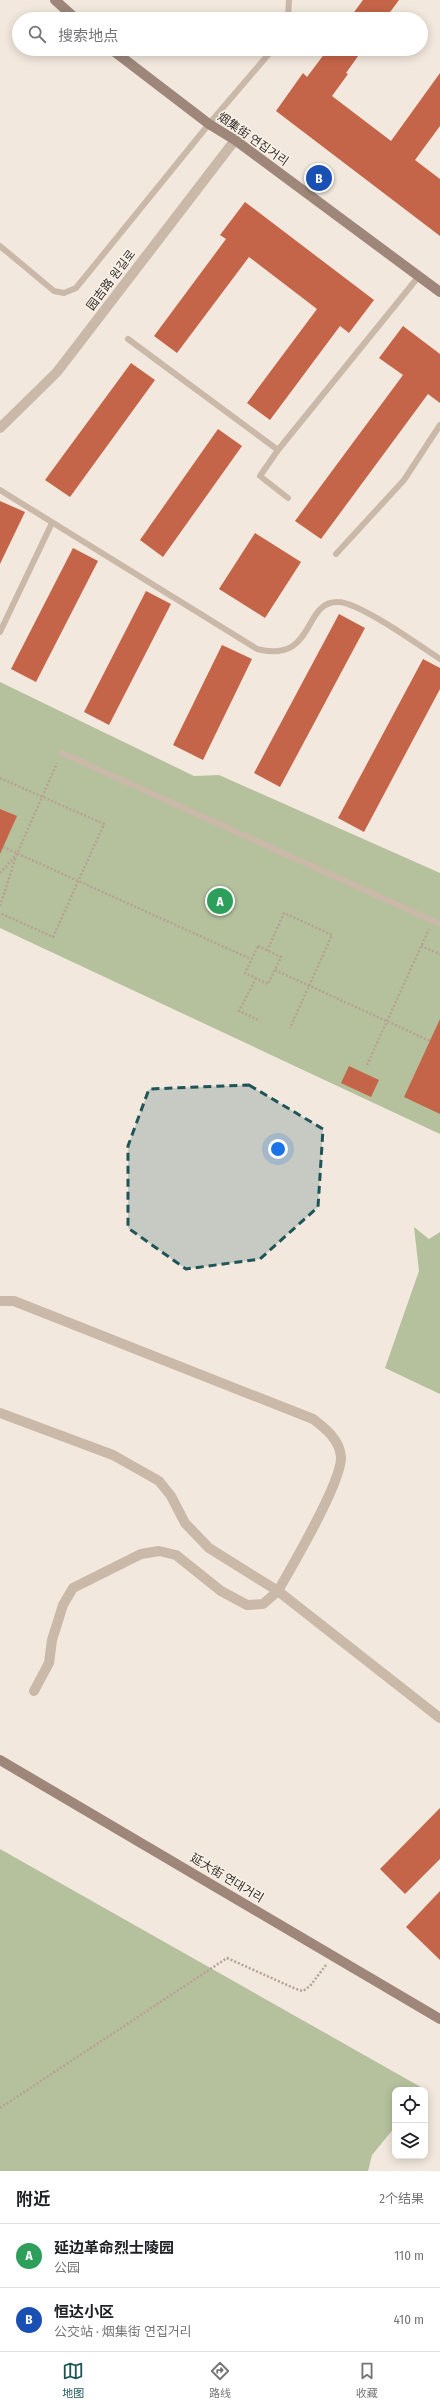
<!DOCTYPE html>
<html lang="zh">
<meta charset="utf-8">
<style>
body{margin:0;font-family:"Fira Sans Condensed","Noto Sans SC","Noto Sans KR",sans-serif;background:#f2f2f2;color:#202124}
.controls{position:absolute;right:12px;bottom:12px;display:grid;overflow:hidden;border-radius:8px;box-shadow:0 2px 10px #0003}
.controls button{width:36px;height:36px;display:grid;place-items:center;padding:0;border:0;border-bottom:1px solid #e0e0e0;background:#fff;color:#202124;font:20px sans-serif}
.you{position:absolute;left:278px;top:1149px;width:14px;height:14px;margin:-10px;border:3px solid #fff;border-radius:50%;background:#1a73e8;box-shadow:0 0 0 6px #1a73e833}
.badge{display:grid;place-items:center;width:26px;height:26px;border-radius:50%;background:#1f5558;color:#fff;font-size:13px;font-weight:700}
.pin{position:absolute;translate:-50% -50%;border:2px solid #fff;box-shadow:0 1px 4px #0006}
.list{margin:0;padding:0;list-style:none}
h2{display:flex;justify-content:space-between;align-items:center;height:52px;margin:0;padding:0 16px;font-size:17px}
h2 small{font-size:13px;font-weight:400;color:#757577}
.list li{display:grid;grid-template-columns:26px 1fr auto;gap:12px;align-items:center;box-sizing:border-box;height:64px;padding:0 16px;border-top:1px solid #e0e0e0}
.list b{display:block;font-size:15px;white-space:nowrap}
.list p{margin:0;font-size:13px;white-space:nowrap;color:#757577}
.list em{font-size:13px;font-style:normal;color:#757577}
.icon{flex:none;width:22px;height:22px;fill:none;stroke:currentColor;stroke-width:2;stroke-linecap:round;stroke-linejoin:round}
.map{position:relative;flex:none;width:440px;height:2171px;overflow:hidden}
.search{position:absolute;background:#fff;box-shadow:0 2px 10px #0003;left:12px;right:12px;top:12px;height:44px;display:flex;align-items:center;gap:10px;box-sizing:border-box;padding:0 14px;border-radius:22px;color:#757577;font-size:15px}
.sheet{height:180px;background:#fff}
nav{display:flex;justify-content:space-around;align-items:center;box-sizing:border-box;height:56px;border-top:1px solid #e0e0e0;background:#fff;font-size:11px;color:#757577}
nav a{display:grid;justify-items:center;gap:2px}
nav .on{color:#1f5558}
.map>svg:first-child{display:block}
</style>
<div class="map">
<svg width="440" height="2171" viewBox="0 0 440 2171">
<rect width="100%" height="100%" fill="#f2e8dd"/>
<!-- green -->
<g fill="#b5c19d">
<polygon points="0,682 194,776 219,775 440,873 440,1134 0,928"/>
<polygon points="414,1227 429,1239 440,1232 440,1394 385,1368 419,1271"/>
<polygon points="0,1849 426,2090 395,2090 395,2127 372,2155 368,2171 0,2171"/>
</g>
<!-- building -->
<g fill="#c46549">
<polygon points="363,0 399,0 385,19 349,19"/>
<polygon points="328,49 363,49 346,73 348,74 332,96 391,141 440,73 440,126 415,160 440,179 440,236 276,111 303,73 307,77"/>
<polygon points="245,202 374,300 349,333 340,326 270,420 247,403 317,309 249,257 177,353 154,336 226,239 220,235"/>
<polygon points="403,326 440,354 440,403 428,394 321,539 295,521 403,375 379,358"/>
<polygon points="131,363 155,380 70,497 45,480"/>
<polygon points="218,429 242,446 163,557 140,540"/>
<polygon points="0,501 25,512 0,564"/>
<polygon points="255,533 301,562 265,618 219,589"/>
<polygon points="73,548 98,561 36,682 11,669"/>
<polygon points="146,591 171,604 109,725 84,712"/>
<polygon points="339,614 365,628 280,787 254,773"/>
<polygon points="222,645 252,659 203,760 173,745"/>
<polygon points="423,659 440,668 440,689 364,832 338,818"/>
<polygon points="0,809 17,816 0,854"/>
<polygon points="440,1019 440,1114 404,1097"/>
<polygon points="349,1066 379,1080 371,1097 341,1083"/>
<polygon points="440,1808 440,1859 405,1894 380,1869"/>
<polygon points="440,1891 440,1960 406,1927"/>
</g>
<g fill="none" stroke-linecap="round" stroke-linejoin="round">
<!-- path -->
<g stroke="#b6a293" stroke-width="2.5" stroke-dasharray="2 2" stroke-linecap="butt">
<polyline points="0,778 104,824 53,937 0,913"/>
<polyline points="3,847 251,959"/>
<polyline points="0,873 17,854 57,763"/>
<polyline points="0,906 16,856"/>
<polygon points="258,946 281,957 268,984 245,973"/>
<polyline points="421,946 440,954"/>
<polyline points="267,951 284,913 332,935 290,1028"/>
<polyline points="275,970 430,1041"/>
<polyline points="256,978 239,1011 260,1021"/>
<polyline points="367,1065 429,929"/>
<polyline points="0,2108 227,1958 296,1989 303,1991 310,1986 326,1965"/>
</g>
<!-- service -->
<g stroke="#cab8a9" stroke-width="6">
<polyline points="288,19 289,0"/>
<polyline points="0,246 54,291 64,293 76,288 209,124 273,49"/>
<polyline points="128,339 278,450"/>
<path d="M0 490 257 649C316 664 302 601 338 602 359 602 420 646 440 659"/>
<polyline points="288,498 260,476 278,450 419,276"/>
<polyline points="336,554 404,480 440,425"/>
<polyline points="0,632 52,523"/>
<polyline points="62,753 440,924"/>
</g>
<!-- minor -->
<g stroke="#cab8a9" stroke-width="10">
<path d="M0 1301H14L313 1419C325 1428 340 1440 341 1457 342 1482 292 1566 278 1591L263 1604 247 1605 221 1591 176 1555 159 1551 141 1554 73 1588 63 1605 52 1640 49 1663 34 1691"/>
<polyline points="0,1413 113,1455 159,1481 171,1496 185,1523 209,1548 278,1591 440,1718"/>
</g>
<!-- tertiary -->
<polyline stroke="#cab8a9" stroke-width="10" points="0,428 57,372 235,140"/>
<!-- secondary -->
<g stroke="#9e877a" stroke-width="10">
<polyline points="55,0 76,19"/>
<polyline points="111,49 209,124 235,140 440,292"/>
<polyline points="0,1760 440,2019"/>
</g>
</g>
<!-- marked area -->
<path fill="#1f5558" fill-opacity="0.2" stroke="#1f5558" stroke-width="3" stroke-dasharray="8 5" stroke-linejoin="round" d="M249 1085 323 1129 318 1207 260 1259 186 1269 128 1228V1146L149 1089Z"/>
<g text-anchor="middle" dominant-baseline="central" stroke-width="3" stroke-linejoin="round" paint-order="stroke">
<!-- street labels -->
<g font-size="12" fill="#372d29" stroke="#f9f2e9">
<text transform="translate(253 139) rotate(35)">烟集街 연집거리</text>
<text transform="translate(111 280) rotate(-53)">园吉路 원길로</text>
<text transform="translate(227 1878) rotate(31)">延大街 연대거리</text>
</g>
</g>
</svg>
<div class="controls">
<button><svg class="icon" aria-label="locate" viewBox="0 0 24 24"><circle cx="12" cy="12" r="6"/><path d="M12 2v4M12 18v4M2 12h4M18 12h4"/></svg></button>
<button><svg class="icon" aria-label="layers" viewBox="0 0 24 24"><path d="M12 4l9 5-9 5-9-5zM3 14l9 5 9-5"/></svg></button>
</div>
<div class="you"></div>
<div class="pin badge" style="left:220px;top:901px;background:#2e9e5b">A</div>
<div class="pin badge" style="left:319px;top:178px;background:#1a4fb4">B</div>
<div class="search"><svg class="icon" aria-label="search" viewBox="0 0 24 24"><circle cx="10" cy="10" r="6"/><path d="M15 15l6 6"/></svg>搜索地点</div>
</div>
<section class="sheet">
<h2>附近<small>2个结果</small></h2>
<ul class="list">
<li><span class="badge" style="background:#2e9e5b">A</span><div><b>延边革命烈士陵园</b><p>公园</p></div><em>110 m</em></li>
<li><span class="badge" style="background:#1a4fb4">B</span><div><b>恒达小区</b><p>公交站 · 烟集街 연집거리</p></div><em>410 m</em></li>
</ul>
</section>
<nav>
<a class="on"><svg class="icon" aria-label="map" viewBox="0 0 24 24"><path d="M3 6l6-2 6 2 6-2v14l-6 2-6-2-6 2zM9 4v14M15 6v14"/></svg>地图</a>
<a><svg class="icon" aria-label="directions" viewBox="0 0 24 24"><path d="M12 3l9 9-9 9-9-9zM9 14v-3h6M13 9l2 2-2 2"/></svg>路线</a>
<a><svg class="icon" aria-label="saved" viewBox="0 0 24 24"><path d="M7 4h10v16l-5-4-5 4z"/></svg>收藏</a>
</nav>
